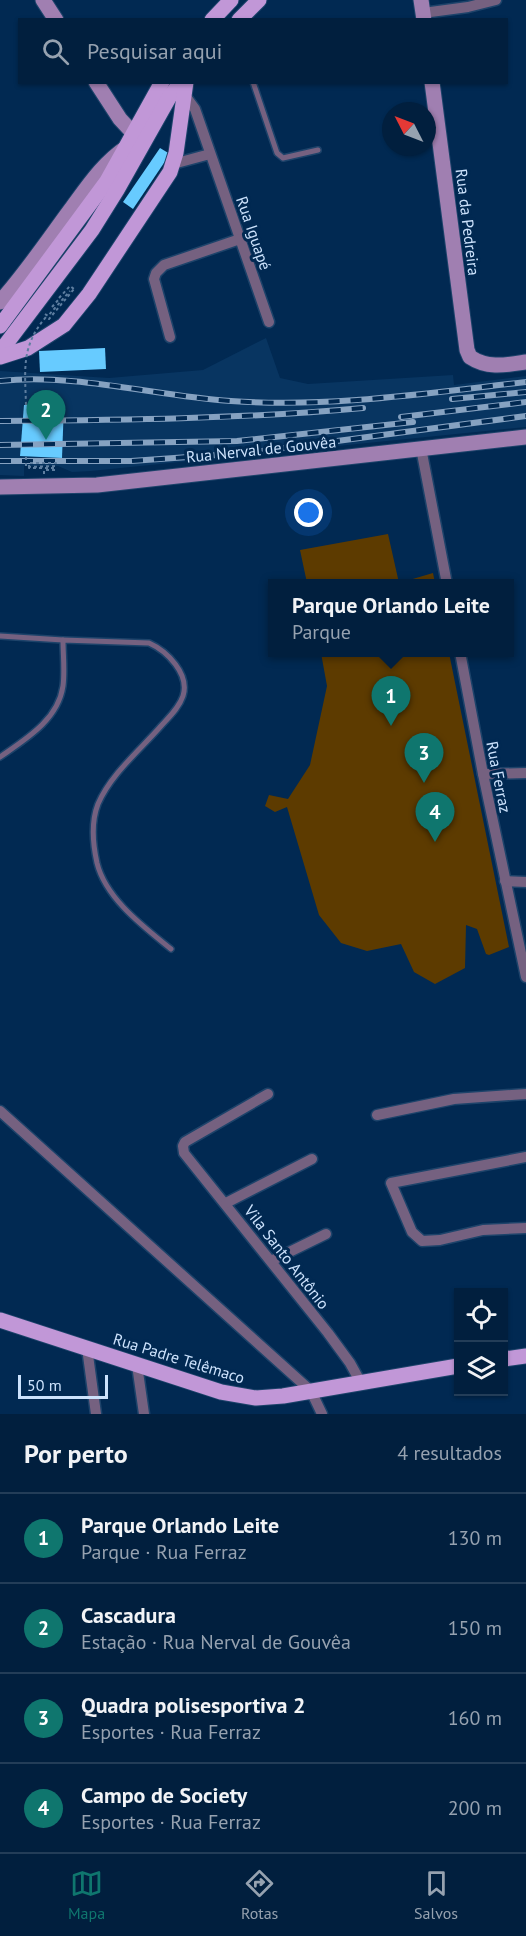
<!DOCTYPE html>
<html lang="pt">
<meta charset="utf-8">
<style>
body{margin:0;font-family:"PT Sans",sans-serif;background:#0f2c49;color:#f1f3f6}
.controls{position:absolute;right:18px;bottom:18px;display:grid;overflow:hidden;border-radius:0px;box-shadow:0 2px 4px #0004}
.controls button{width:54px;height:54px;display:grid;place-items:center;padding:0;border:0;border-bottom:2px solid #233d58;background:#011f3e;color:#f1f3f6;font:30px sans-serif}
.compass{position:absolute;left:382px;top:102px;width:54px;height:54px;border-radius:50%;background:#011f3e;box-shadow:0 2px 4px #0004;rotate:312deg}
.scale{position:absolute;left:18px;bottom:15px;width:90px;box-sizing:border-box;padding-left:6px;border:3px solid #cce2fc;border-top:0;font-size:16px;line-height:21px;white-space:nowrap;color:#cce2fc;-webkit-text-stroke:4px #012952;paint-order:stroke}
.you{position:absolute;left:309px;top:513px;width:21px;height:21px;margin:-15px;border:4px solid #fff;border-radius:50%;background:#1a73e8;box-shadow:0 0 0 9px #1a73e833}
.badge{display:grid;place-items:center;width:39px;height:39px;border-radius:50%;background:#0f766e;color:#fff;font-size:20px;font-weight:700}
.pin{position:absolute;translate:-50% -50px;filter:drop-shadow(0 2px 3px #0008)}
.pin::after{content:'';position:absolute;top:32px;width:21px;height:18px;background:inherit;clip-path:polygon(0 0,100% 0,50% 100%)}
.popup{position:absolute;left:268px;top:579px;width:246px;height:78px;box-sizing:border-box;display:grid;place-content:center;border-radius:0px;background:#011f3e;filter:drop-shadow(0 2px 4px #0005);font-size:20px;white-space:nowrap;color:#96a2b0}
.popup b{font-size:22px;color:#f1f3f6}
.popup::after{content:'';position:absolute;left:50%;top:100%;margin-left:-12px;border:12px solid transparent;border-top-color:#011f3e}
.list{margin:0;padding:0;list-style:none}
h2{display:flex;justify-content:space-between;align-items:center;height:78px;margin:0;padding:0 24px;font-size:26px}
h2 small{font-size:20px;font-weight:400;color:#96a2b0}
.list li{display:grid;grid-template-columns:39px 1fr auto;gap:18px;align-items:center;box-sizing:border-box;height:90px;padding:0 24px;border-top:2px solid #233d58}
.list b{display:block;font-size:22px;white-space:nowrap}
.list p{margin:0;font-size:20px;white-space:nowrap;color:#96a2b0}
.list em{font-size:20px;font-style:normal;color:#96a2b0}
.icon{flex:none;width:33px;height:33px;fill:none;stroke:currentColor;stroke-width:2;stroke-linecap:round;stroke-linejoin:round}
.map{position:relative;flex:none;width:526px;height:1414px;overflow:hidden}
.search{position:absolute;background:#011f3e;box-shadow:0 2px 4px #0004;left:18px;right:18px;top:18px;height:66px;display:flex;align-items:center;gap:15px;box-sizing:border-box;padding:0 21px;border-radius:0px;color:#96a2b0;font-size:22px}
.sheet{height:438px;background:#011f3e}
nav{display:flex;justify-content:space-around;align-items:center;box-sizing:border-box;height:84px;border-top:2px solid #233d58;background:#011f3e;font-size:16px;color:#96a2b0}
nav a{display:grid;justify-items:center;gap:3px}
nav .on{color:#0f766e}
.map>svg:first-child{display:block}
</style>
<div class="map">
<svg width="526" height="1414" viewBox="0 0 526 1414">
<rect width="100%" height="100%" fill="#012952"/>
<!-- built -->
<polygon fill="#083561" points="266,338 280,378 308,384 453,375 454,385 526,376 526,427 91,471 72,472 58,466 24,466 24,476 0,475 0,371 109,378 203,370"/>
<!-- green -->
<g fill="#5d3b00">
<polygon points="388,534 399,583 433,573 435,583 307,583 300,550"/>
<polygon points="321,653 449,653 509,947 489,955 486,954 477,929 466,925 465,968 435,984 414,972 401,944 367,951 341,943 319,915 287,807 275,812 265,806 269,795 288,799 310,765 327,686"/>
</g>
<!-- building -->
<g fill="#67cbff">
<polygon points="160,148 170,154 133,209 123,202"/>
<polygon points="105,348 106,369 40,372 39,351"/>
<polygon points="64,404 62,458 20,456 24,405"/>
</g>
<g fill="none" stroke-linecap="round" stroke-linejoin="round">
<defs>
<g id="lane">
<polyline points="253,82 277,153 283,158 318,150"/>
<polyline points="0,636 63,640"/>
<path d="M0 757C26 739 58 720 63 686 65 671 63 655 63 640L149 643C167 651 190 674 183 696 179 708 169 717 161 726 140 750 111 774 98 804 91 822 93 845 97 863 106 899 144 927 171 949"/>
</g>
<g id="street">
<polyline points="423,13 468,7 496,0"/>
<polyline points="184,94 195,109 269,322"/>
<polyline points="173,164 210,154"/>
<polyline points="170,337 154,279 156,273 164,265 240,239"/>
<polyline points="421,448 447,584"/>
<polyline points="460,652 483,774 526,977"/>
<polyline points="483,774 526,773"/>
<polyline points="505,881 526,882"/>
<polyline points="268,1094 185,1142 183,1146 184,1153 328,1333 350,1363 361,1383"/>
<polyline points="0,1111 311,1391 322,1414"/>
<polyline points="377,1115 454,1099 526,1094"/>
<polyline points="526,1157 391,1183 412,1232 422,1241 440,1240 483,1230 526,1228"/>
<polyline points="226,1203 312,1159"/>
<polyline points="271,1261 326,1234"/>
<polyline points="87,1348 96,1414"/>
<polyline points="137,1365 144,1414"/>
</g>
<g id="secondary">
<polyline points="43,0 56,20"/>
<polyline points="421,0 424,20"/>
<polyline points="96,82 120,119 134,134"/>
<path d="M432 82 467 350 470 357C488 369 506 365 526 362"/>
<path d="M0 302C26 273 48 240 71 209 88 186 103 163 127 147"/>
<polyline points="0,487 97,485 526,437"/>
</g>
<g id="primary">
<polyline points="212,20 231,0"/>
<polyline points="239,20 259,0"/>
<polyline points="0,326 107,181 162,82"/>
<polyline points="0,352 92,230 117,190 170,96 181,82"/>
<polyline points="0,357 28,348 64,325 89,294 170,172 176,153 186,82"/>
<polyline points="0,1320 221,1392 256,1398 283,1396 458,1366"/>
<polyline points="504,1359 526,1356"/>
</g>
</defs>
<!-- lane casing -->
<use href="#lane" stroke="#1d436a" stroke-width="8"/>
<!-- street casing -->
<use href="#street" stroke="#1d436a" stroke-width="13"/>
<!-- secondary casing -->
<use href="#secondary" stroke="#1d436a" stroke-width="17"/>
<!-- primary casing -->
<use href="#primary" stroke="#1d436a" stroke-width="17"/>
<!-- path -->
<g stroke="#5e7ea0" stroke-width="2" stroke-dasharray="3 3" stroke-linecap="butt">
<polyline points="59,298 70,286 74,289"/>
<polyline points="52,307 60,298"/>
<polyline points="29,466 29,468 55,468 55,470 44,470 44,474"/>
</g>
<!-- lane -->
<use href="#lane" stroke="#756180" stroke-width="5"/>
<!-- street -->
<use href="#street" stroke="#756180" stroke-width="10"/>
<!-- secondary -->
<use href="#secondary" stroke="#a07fb1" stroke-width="15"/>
<!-- primary -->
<use href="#primary" stroke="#c197d7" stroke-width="15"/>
<defs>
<g id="rail">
<path d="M0 381C77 373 155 396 231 401 330 408 428 393 526 382"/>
<polyline points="452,399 526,392"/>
<polyline points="401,417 526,402"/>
<path d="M0 421C121 420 242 419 363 408"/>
<polyline points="0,445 237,441 413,422"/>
<polyline points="0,461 131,461 246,453 526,416"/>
</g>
</defs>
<!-- rail casing -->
<use href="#rail" stroke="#86a2c1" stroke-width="6"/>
<!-- rail -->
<use href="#rail" stroke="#012952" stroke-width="4" stroke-dasharray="11" stroke-linecap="butt"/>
<!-- path-bridge -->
<g stroke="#5e7ea0" stroke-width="2" stroke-dasharray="3 3" stroke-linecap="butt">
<polyline points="45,314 48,316 70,291"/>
<path d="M26 405C25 369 21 346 46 317L49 319 74 289"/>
<polyline points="26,457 26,467 56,466 56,463 29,463 29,466"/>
</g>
</g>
<g text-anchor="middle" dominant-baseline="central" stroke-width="6" stroke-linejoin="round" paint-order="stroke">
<!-- street labels -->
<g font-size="16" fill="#cce2fc" stroke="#012952">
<text transform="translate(468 222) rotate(83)">Rua da Pedreira</text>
<text transform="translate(254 233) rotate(71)">Rua Iguapé</text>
<text transform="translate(261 449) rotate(-6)">Rua Nerval de Gouvêa</text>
<text transform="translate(499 777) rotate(79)">Rua Ferraz</text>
<text transform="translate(287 1257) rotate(52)">Vila Santo Antônio</text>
<text transform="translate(179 1358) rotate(17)">Rua Padre Telêmaco</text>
</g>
</g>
</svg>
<div class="controls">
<button><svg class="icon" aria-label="locate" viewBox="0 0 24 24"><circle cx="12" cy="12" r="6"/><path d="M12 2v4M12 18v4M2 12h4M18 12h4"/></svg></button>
<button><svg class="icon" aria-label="layers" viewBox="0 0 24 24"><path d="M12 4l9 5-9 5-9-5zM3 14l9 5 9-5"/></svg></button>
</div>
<svg class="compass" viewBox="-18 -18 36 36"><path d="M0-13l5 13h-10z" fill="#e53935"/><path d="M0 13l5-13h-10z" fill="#96a2b0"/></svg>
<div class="scale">50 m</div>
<div class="you"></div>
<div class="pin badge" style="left:391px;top:726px">1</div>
<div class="popup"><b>Parque Orlando Leite</b>Parque</div>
<div class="pin badge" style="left:46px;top:440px">2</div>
<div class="pin badge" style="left:424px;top:783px">3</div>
<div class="pin badge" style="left:435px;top:842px">4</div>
<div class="search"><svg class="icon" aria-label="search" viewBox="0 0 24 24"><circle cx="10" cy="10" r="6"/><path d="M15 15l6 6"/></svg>Pesquisar aqui</div>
</div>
<section class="sheet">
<h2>Por perto<small>4 resultados</small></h2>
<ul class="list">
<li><span class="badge">1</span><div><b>Parque Orlando Leite</b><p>Parque · Rua Ferraz</p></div><em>130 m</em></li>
<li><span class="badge">2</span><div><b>Cascadura</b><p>Estação · Rua Nerval de Gouvêa</p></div><em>150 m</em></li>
<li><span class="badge">3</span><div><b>Quadra polisesportiva 2</b><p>Esportes · Rua Ferraz</p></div><em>160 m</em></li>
<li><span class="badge">4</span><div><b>Campo de Society</b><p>Esportes · Rua Ferraz</p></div><em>200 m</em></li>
</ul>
</section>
<nav>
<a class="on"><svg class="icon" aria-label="map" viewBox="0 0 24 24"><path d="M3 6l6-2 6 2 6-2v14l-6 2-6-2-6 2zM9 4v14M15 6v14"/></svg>Mapa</a>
<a><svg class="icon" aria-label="directions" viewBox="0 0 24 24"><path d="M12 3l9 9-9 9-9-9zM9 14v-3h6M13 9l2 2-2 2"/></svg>Rotas</a>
<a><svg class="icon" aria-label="saved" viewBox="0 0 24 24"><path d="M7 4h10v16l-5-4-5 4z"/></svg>Salvos</a>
</nav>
